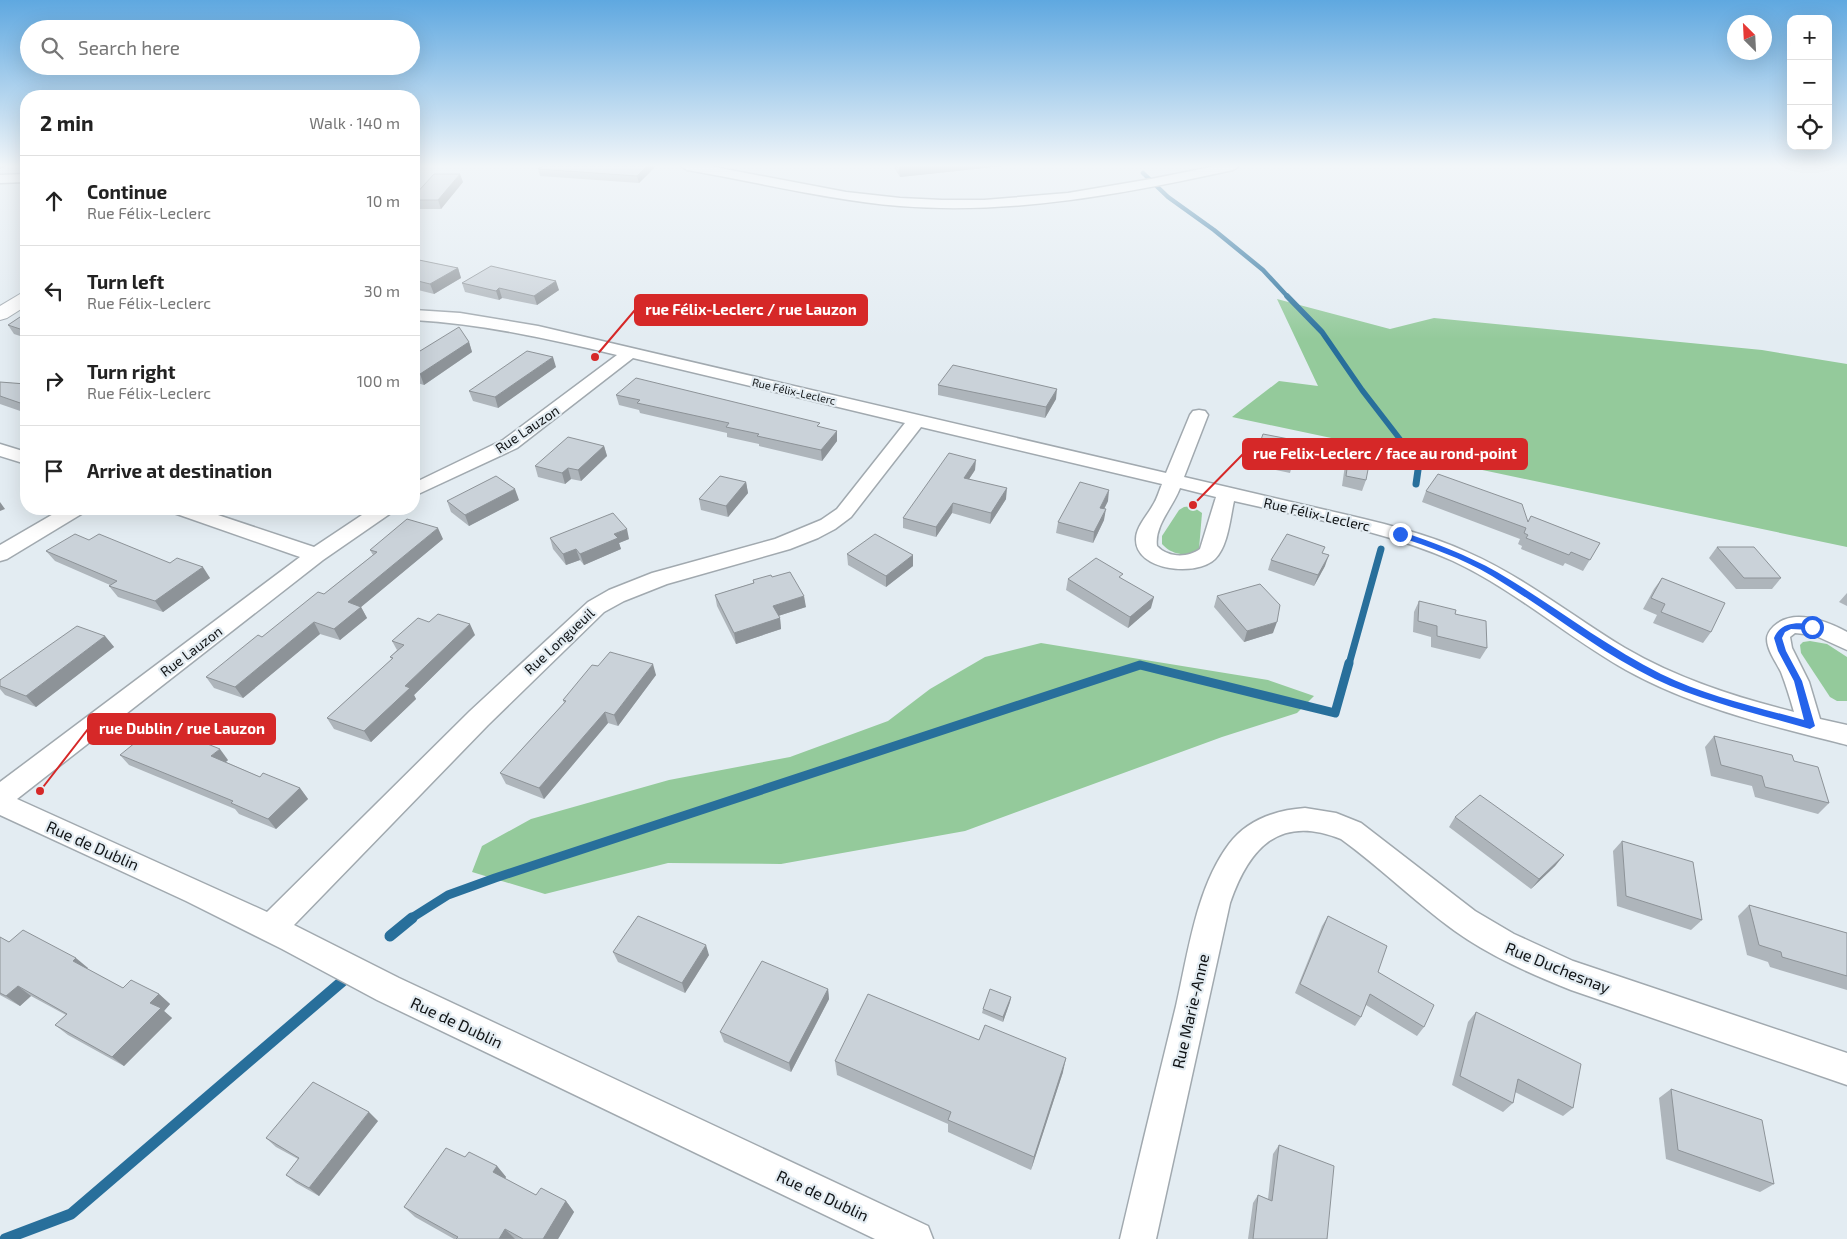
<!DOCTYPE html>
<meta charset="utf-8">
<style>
body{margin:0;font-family:"Exo 2",sans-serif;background:#f6f6f6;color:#222}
.controls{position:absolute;right:15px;top:15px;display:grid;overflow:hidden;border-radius:10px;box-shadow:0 5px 20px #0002}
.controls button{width:45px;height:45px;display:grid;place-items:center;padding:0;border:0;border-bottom:1px solid #e0e0e0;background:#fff;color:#222;font:25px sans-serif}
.compass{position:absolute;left:1727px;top:15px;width:45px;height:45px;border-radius:50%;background:#fff;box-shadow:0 5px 20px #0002;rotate:336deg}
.stop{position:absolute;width:15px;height:15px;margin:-11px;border:4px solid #2563eb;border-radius:50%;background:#fff}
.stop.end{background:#2563eb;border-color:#fff;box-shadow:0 1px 5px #0008}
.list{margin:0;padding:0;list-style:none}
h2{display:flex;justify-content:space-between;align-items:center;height:65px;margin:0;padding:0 20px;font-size:21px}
h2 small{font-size:16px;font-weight:400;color:#767676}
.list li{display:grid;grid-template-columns:32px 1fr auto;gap:15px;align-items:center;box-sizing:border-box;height:90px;padding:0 20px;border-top:1px solid #e0e0e0}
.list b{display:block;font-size:19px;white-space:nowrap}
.list p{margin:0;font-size:16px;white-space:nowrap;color:#767676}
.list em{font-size:16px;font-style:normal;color:#767676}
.icon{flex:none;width:28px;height:28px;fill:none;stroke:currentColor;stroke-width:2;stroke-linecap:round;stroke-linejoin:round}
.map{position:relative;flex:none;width:1847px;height:1239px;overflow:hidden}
.search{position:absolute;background:#fff;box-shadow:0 5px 20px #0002;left:20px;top:20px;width:400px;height:55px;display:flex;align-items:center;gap:12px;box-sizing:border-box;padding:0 18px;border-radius:28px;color:#767676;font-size:19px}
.panel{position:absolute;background:#fff;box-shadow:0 5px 20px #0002;left:20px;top:90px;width:400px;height:425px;border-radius:20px}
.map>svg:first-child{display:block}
</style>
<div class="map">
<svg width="1847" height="1239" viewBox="0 0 1847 1239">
<rect width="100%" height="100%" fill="#e3ecf2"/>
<!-- green -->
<g fill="#94ca9b">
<polygon points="1277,299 1390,329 1434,318 1762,350 1847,364 1847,547 1232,417 1279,381 1318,386"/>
<path d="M1192 506 1202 513 1199 549C1187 558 1172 555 1162 544V536L1179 510 1184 507Z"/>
<polygon points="1810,641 1827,644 1847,657 1847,701 1837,701 1830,697 1801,653 1800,645 1803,642"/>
<polygon points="1041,643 1268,680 1314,696 1297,713 1222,737 965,831 781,864 668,863 545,894 472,872 482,846 531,819 669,780 790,757 888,721 930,689 985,657"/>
</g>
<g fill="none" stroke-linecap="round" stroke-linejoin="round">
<!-- stream-far4 -->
<polyline stroke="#286f9b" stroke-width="4.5" points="1143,173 1168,197 1214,230 1263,270 1288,297"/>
<!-- stream-far3 -->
<polyline stroke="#286f9b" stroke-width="5.5" points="1287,296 1322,332 1362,390 1416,460"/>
<!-- stream-far2 -->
<g stroke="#286f9b" stroke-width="7">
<polyline points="1415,458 1419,463 1416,484"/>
<polyline points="1349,664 1381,549"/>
</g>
<!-- stream-far1 -->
<polyline stroke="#286f9b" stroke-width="9" points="410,919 448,895 495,878 1140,665 1335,713 1349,663"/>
<!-- stream -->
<g stroke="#286f9b" stroke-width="11">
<polyline points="390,936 412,918"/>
<polyline points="5,1239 71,1214 345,979"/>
</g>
<defs>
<g id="street">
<path d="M681 166H709L846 192 900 198 942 200H984L1068 193 1151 179 1216 166H1239L1233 170C1123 194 1012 215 900 206 828 200 758 182 687 170Z"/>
<polygon points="26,174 26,182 0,183 0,175"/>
<path d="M414 310 460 313 538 326 1166 473 1190 415 1193 411 1199 410 1205 411 1208 415 1184 477C1233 488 1281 500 1330 511 1377 522 1423 532 1467 552 1524 577 1572 616 1625 648 1678 679 1735 697 1794 712 1790 698 1786 685 1781 672 1776 662 1767 650 1767 639 1767 634 1770 630 1774 626 1794 608 1826 621 1847 632V650L1814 635 1795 633 1790 637 1792 648 1809 682 1820 719 1847 725V745C1772 726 1694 708 1626 670 1566 636 1515 590 1453 561 1384 530 1307 518 1234 501 1230 519 1228 546 1215 559 1197 577 1135 571 1136 539 1136 527 1147 516 1153 505 1157 499 1159 491 1162 484L921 427 851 517 835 529 818 538 790 549 667 584 624 601 604 612 488 725 294 925 399 978 928 1226 933 1239H875L377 1000 282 949 186 901 0 815V782L300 557 174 513 171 509H200L314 547 371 509H394L391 513 323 560 17 799 267 912 470 711 588 602 609 590 652 573 775 539 821 520 837 509 905 423 633 358 517 448 414 496V483L503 440 617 355C550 339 483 324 414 320ZM1180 488 1216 497 1200 549C1188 558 1168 558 1157 546 1154 526 1173 507 1180 488Z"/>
<polygon points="0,444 26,452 26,464 0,456"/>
<polygon points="62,509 86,509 83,513 7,559 0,561 0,545"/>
<path d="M1305 808 1336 813 1361 823 1475 911 1514 934 1573 961 1847 1053V1085L1571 990C1531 974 1490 956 1455 931 1415 902 1381 868 1341 839 1279 814 1249 848 1230 903L1156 1239H1120C1138 1161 1157 1084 1176 1006 1188 954 1196 888 1229 844 1247 820 1276 810 1305 808Z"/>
</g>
<polygon id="secondary" points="26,292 26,306 7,318 0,320 0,306 20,294"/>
</defs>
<!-- street casing -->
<use href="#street" stroke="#a1a9af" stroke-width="3"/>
<!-- secondary casing -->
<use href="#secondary" stroke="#a1a9af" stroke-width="2"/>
<!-- street -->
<use href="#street" fill="#fff" fill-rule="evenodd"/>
<!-- secondary -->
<use href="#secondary" fill="#fff" fill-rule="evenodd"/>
</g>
<!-- wall -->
<g fill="#aeb5bb">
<polygon points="543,166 656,166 639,183 540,176 538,169"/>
<polygon points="893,166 1003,166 900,177"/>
<polygon points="463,182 441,209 414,209 414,196"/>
<polygon points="414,259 458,268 461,278 434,294 414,289"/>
<polygon points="462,283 559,290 537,305 502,298 499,300 465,292"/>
<polygon points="26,313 26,338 14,334 8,325"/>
<polygon points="469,342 472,352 424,385 414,382 414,350 420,351"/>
<polygon points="556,367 498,408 473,401 469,391"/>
<polygon points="0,382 26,384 26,413 0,404"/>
<polygon points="938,385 1056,399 1045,418 938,395"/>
<polygon points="616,395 820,427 837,441 822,461 759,446 759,444 727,437 727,433 640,413 639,410 619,405"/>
<polygon points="604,446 607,456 581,481 571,479 565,484 538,477 535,466"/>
<polygon points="1256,454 1293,462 1290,473 1253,465"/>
<polygon points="1349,454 1366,480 1362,491 1342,486 1345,465"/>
<polygon points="975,470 969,479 1006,499 990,524 952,513 936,537 903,528 903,518"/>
<polygon points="746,482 748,493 728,517 701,510 699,499"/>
<polygon points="1426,491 1528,521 1531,516 1600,543 1583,571 1565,563 1563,566 1521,549 1522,546 1518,544 1520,539 1422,502"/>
<polygon points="519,500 469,526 451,512 447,501"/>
<polygon points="1108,501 1104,509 1104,520 1093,543 1056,533 1058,522"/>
<polygon points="550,538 629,539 619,543 621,549 584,565 580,560 566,565 553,549"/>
<polygon points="443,539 361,607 367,618 340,640 320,634 243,698 214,688 206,677 324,594 373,555 370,550"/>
<polygon points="89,540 170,563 210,578 163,612 118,597 109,586 110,585 55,561 46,551"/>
<polygon points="1717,547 1781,578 1772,589 1736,589 1709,558"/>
<polygon points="1322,553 1325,566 1314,586 1268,570 1271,560"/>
<polygon points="847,554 913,555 913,566 886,587 848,565"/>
<polygon points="772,577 806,607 778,616 780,618 781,629 736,644 717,606 715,595 753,583 753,580"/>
<polygon points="1662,578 1711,632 1703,643 1653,623 1657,615 1643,609 1654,589"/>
<polygon points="1068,579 1122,579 1151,608 1128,628 1066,590"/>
<polygon points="1847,593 1847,606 1839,602"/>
<polygon points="1217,596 1273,633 1244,642 1214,607"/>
<polygon points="1419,601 1455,614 1487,648 1480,659 1431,647 1431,637 1413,632 1414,612"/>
<polygon points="475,635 414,695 416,699 371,742 334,729 327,718 392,659 390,657 397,650 392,641"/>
<polygon points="105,636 114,647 36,707 5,695 0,689 0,680"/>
<polygon points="598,666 656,675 618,726 608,723 544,799 506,784 500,773 564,703 563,700"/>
<polygon points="1714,736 1794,761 1829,803 1818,814 1755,797 1752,786 1711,776 1705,747"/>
<polygon points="120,755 228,760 226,762 260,777 300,788 308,799 276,829 239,814 235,809 129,765"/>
<polygon points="1455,817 1564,855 1555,866 1531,889 1449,827"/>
<polygon points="1622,841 1702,920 1691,930 1617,906 1613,851"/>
<polygon points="1749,905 1847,933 1847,990 1770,967 1768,962 1747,955 1738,916"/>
<polygon points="1328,916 1378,972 1424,1027 1417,1036 1366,1005 1361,1017 1355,1026 1295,993 1322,926"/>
<polygon points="0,937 9,942 88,968 87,969 123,988 159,994 170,1004 164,1011 172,1018 124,1066 68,1035 55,1025 66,1015 31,996 20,1006 0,995"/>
<polygon points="613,952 709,955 685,993 618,962"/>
<polygon points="828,989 829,999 791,1072 724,1042 720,1032"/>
<polygon points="1011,997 1010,1002 1003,1022 982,1013 983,1009"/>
<polygon points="1476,1012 1573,1108 1563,1116 1515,1092 1513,1103 1503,1112 1452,1085 1468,1022"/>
<polygon points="979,1040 1063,1072 1031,1170 948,1132 948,1124 837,1075 835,1061"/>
<polygon points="1671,1089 1774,1184 1760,1192 1666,1159 1659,1098"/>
<polygon points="378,1121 319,1196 296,1183 286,1175 298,1159 276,1147 266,1138"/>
<polygon points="1279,1145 1327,1239 1248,1239 1253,1203 1258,1195 1268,1199 1273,1154"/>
<polygon points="465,1157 497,1166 506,1177 505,1179 536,1195 566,1201 574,1212 558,1239 454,1239 415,1217 404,1207"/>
</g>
<!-- shaded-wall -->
<g fill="#8d9398">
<polygon points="0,166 7,166 0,169"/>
<polygon points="647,166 656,166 639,183 637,176"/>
<polygon points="899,166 1003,166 900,177"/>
<polygon points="460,174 463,182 441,209 438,200"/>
<polygon points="458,268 461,278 434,294 430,284"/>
<polygon points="556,281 559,290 537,305 534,296"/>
<polygon points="499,288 502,298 499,300 496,291"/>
<polygon points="469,342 472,352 424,385 420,374"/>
<polygon points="553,357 556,367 498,408 495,397"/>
<polygon points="1057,389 1056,399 1045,418 1046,407"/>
<polygon points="837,431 837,441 822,461 821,450"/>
<polygon points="604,446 607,456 581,481 578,470"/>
<polygon points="976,460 975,470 963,488 964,478"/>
<polygon points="568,468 571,479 565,484 562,473"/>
<polygon points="746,482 748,493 728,517 726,506"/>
<polygon points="1007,488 1006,499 990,524 991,513"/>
<polygon points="515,489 519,500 469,526 465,515"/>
<polygon points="1109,490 1108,501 1099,519 1100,508"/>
<polygon points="0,502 5,509 0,511"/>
<polygon points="953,503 952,513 936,537 936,527"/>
<polygon points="1106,509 1104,520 1093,543 1094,532"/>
<polygon points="438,528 443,539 361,607 367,618 340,640 334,629 348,602"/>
<polygon points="627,529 629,539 619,543 621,549 584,565 580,554 614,534"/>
<polygon points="576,549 580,560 566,565 563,554"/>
<polygon points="913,555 913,566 886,587 886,576"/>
<polygon points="1329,555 1325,566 1314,586 1318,575"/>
<polygon points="203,567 210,578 163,612 155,601"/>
<polygon points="804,596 806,607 775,617 773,606"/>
<polygon points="1154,597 1151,608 1128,628 1130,617"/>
<polygon points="780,618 781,629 736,644 734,633"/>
<polygon points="314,622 320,634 243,698 235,687"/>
<polygon points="1277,622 1273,633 1244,642 1247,631"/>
<polygon points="470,624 475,635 414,695 416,699 371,742 364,731 405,686"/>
<polygon points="105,636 114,647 36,707 26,696"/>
<polygon points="653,664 656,675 618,726 614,715"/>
<polygon points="605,712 608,723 544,799 539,788"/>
<polygon points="220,749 228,760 220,767 211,756"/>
<polygon points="300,788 308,799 276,829 268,819"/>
<polygon points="1564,855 1555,866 1531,889 1539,879"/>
<polygon points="706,945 709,955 685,993 682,983"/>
<polygon points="76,958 88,968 85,971 73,961"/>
<polygon points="18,986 31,996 20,1006 6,996"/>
<polygon points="828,989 829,999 791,1072 789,1063"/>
<polygon points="159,994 170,1004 164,1011 172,1018 124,1066 112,1057 150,1003"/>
<polygon points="1011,997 1010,1002 1003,1022 1003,1017"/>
<polygon points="1066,1058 1063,1072 1031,1170 1034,1157"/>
<polygon points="369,1112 378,1121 319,1196 309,1188"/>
<polygon points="497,1166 506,1177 502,1183 493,1172"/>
<polygon points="566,1201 574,1212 558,1239 543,1239"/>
<polygon points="505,1229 515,1239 499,1239"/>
</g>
<!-- building -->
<g fill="#cad2d9" stroke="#8d9398">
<polygon points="543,166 647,166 637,176 538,169"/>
<polygon points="434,174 460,174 438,200 414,200 414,196"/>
<polygon points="414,259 458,268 430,284 414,280"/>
<polygon points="491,266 556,281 534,296 499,288 496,291 462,283"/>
<polygon points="26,313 26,331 8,325"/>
<polygon points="459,327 469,342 420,374 414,373 414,350 420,351"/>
<polygon points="527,351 553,357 495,397 469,391"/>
<polygon points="953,365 1057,389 1046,407 938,385"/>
<polygon points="636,378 820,423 817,426 837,431 821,450 757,436 759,434 726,427 729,423 637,403 640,400 616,395"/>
<polygon points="0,382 26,384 26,405 0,396"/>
<polygon points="1263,434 1299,441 1293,462 1256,454"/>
<polygon points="568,437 604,446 578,470 568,468 562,473 535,466"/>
<polygon points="949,453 976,460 964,478 1007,488 991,513 953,503 936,527 903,518"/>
<polygon points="1349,454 1370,459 1366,480 1346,476"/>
<polygon points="1438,474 1522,504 1528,522 1531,516 1600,543 1590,560 1571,552 1569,555 1526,538 1528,535 1524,533 1526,528 1426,491"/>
<polygon points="496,476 515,489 465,515 447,501"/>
<polygon points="720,476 746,482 726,506 699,499"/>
<polygon points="1080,482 1109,490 1100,508 1106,509 1094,532 1058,522"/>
<polygon points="613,513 627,529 614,534 618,538 580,554 576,549 563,554 550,538"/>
<polygon points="407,519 438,528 348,602 361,607 334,629 314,622 235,687 206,677 258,635 262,637 318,592 324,594 377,552 370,550"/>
<polygon points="75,534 89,540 99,534 170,563 177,558 203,567 155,601 109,586 117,581 46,551"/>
<polygon points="875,534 913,555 886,576 847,554"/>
<polygon points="1287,534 1325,547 1322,553 1329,555 1318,575 1271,560"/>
<polygon points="1717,547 1754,547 1781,578 1744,578"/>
<polygon points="1096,558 1123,574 1119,577 1154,597 1130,617 1068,579"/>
<polygon points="790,572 804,596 773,606 780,618 734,633 715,595 754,583 753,580 771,575 772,577"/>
<polygon points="1662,578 1725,603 1711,632 1661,612 1665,604 1651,598"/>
<polygon points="1260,584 1280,605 1277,622 1247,631 1217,596"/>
<polygon points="1419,601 1456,610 1455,614 1486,621 1487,648 1437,636 1437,626 1418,621"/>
<polygon points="438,614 470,624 405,686 410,688 364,731 327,718 393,658 390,657 404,645 392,641 418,618 429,622"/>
<polygon points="77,626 105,636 26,696 0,686 0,680"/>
<polygon points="610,652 653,664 614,715 605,712 539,788 500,773 566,701 563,700 592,665 598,666"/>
<polygon points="158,724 220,749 211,756 260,777 263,773 300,788 268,819 231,803 233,801 120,755"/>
<polygon points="1714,736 1792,755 1794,761 1818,767 1829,803 1765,787 1762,776 1721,765"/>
<polygon points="1480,795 1564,855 1539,879 1455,817"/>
<polygon points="1622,841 1693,862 1702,920 1626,896"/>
<polygon points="1749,905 1847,933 1847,976 1782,957 1781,952 1759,945"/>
<polygon points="638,916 706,945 682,983 613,952"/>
<polygon points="1328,916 1387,946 1378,972 1434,1005 1424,1027 1370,994 1361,1017 1300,984"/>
<polygon points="23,930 76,958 73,961 123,988 131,980 159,994 150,1003 161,1008 112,1057 55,1025 67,1014 18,986 6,996 0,993 0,937 9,942"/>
<polygon points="762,961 828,989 789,1063 720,1032"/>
<polygon points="990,989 1011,997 1003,1017 983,1009"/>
<polygon points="868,994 979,1040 985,1025 1066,1058 1034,1157 948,1120 951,1112 835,1061"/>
<polygon points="1476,1012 1581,1064 1573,1108 1518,1079 1513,1103 1460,1076"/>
<polygon points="313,1082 369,1112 309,1188 286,1175 299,1158 266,1138"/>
<polygon points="1671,1089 1762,1120 1774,1184 1678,1150"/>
<polygon points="1279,1145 1334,1166 1327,1239 1253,1239 1258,1195 1272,1201"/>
<polygon points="446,1148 465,1157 469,1152 497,1166 493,1172 536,1195 541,1188 566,1201 543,1239 523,1239 505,1229 499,1239 456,1239 458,1237 404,1207"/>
</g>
<!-- sky -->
<linearGradient id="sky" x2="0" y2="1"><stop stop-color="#5fa8e0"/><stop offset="0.49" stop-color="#f2f6f9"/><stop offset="1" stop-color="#f2f6f9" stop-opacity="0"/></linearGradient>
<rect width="1847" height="339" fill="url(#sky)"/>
<!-- route -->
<path fill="#2563eb" d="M1397 532H1403C1435 543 1467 555 1497 572 1552 604 1603 645 1661 674 1706 696 1756 707 1804 720L1794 681 1778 651 1774 638C1781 621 1799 622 1815 625V629L1812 630 1791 629 1785 632 1782 638 1786 651 1802 681 1815 726 1810 729C1759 714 1704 702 1655 679 1597 651 1547 609 1492 576 1462 558 1429 547 1397 536Z"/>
<g text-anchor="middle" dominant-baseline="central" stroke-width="4.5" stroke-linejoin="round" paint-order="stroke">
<!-- far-street labels -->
<g font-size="11" fill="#101315" stroke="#e3ecf2">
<text transform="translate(794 391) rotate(13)">Rue Félix-Leclerc</text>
</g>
<!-- street labels -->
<g font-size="14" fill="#101315" stroke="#e3ecf2">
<text transform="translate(527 429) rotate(-34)">Rue Lauzon</text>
<text transform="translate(1317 514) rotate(13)">Rue Félix-Leclerc</text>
<text transform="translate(559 641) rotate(-43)">Rue Longueuil</text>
<text transform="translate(191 651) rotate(-37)">Rue Lauzon</text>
</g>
<!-- near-street labels -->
<g font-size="16" fill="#101315" stroke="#e3ecf2">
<text transform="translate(93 845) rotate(24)">Rue de Dublin</text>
<text transform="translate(1558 967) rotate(22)">Rue Duchesnay</text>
<text transform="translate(1190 1011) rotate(-77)">Rue Marie-Anne</text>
<text transform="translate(457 1022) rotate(25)">Rue de Dublin</text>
<text transform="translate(823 1195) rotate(25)">Rue de Dublin</text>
</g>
</g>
<!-- callouts -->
<path fill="none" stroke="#d62828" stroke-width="2" d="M595 357L635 310M1193 505L1243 454M40 791L88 729"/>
<g fill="#d62828" stroke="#e3ecf2" stroke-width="2">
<circle cx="595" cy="357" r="5"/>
<circle cx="1193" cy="505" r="5"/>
<circle cx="40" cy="791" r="5"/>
</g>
<g fill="#d62828" stroke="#d62828" stroke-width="2">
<rect x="635" y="295" width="232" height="30" rx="5"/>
<rect x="1243" y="439" width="284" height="30" rx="5"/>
<rect x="88" y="714" width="187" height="30" rx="5"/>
</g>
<g font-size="15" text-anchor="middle" font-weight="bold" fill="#fff">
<text x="751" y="315">rue Félix-Leclerc / rue Lauzon</text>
<text x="1385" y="459">rue Felix-Leclerc / face au rond-point</text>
<text x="182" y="734">rue Dublin / rue Lauzon</text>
</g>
</svg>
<div class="controls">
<button>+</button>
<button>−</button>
<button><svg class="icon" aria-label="locate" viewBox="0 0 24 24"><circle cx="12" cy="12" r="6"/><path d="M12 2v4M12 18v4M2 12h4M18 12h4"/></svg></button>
</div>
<svg class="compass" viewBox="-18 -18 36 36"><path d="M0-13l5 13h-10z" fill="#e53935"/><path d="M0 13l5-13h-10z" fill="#767676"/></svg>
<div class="stop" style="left:1812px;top:627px"></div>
<div class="stop end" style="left:1400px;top:534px"></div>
<div class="search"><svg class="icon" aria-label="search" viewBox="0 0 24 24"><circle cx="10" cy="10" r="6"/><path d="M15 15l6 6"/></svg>Search here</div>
<section class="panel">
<h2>2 min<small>Walk · 140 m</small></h2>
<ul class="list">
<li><svg class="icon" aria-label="ahead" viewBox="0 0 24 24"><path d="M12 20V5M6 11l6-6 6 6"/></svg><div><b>Continue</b><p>Rue Félix-Leclerc</p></div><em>10 m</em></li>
<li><svg class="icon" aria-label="left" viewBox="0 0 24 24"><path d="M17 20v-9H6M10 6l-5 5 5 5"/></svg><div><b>Turn left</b><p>Rue Félix-Leclerc</p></div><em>30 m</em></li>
<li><svg class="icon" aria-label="right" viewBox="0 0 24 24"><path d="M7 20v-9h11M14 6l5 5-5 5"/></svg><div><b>Turn right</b><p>Rue Félix-Leclerc</p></div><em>100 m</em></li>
<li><svg class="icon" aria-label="arrive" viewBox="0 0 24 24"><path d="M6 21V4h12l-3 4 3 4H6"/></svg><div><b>Arrive at destination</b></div></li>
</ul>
</section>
</div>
